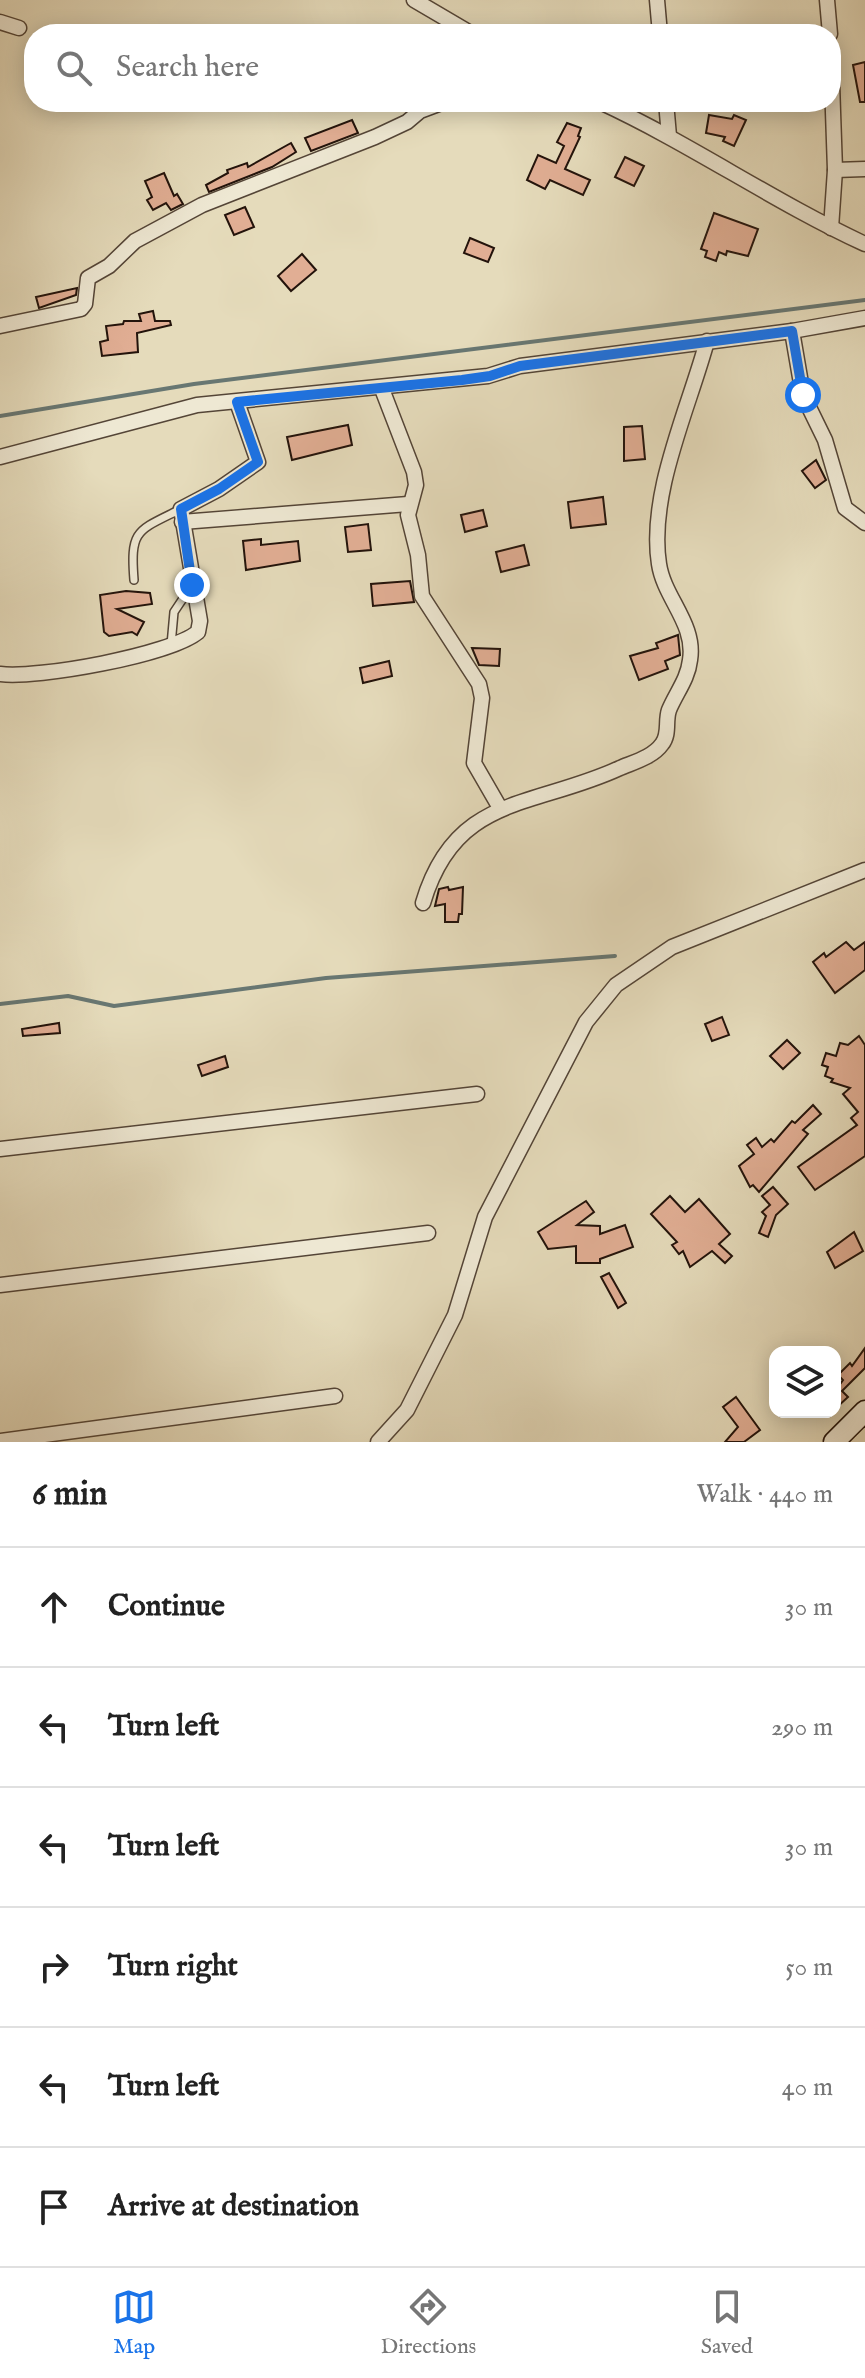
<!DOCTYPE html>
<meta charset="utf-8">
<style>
body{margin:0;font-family:"IM FELL English",serif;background:#f2f2f2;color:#222}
.controls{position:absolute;right:24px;bottom:24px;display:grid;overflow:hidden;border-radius:16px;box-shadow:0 4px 20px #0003}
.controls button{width:72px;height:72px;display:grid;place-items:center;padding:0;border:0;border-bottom:2px solid #e0e0e0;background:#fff;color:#222;font:40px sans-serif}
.stop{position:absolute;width:24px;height:24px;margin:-18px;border:6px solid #1a73e8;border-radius:50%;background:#fff}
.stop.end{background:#1a73e8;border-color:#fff;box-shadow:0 2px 8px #0008}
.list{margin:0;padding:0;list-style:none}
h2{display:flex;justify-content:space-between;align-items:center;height:104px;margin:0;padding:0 32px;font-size:34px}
h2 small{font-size:26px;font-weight:400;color:#767676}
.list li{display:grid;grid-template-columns:52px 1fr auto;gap:24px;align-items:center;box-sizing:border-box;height:120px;padding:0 32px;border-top:2px solid #e0e0e0}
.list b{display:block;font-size:30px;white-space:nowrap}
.list em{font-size:26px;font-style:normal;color:#767676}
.icon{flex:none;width:44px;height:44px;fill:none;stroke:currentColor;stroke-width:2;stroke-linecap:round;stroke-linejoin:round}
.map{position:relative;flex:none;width:865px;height:1442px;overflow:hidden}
.search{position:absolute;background:#fff;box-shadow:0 4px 20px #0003;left:24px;right:24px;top:24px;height:88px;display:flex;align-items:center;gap:20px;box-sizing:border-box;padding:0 28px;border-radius:32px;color:#767676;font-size:30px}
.sheet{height:824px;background:#fff}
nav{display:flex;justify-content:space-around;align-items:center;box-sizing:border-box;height:112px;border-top:2px solid #e0e0e0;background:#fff;font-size:22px;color:#767676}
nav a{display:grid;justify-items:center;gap:4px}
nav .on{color:#1a73e8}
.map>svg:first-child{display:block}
</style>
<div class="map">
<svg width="865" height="1442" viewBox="0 0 865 1442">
<rect width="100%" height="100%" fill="#e5dbbb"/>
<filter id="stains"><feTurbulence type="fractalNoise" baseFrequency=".0025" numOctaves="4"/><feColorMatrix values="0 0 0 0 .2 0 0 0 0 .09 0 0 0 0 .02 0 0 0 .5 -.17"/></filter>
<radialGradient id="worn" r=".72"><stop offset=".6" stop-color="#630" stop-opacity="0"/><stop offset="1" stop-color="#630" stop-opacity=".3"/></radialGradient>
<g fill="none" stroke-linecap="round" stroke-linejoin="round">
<!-- stream -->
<g stroke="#687772" stroke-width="4">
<polyline points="0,416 194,384 865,300"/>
<polyline points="0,1004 68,996 114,1006 326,978 615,956"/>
</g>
</g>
<!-- building -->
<g fill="#e1ae94" stroke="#23130b" stroke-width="2">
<polygon points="865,62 865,102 860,102 853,65"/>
<polygon points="709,115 732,119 734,115 746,120 734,146 723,141 725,137 706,133"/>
<polygon points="352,120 358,133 311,151 305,138"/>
<polygon points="567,123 581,128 578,136 580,137 565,169 590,180 583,195 550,180 545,189 527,180 538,155 556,163 564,146 557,142"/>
<polygon points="291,143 296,152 272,167 209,192 206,185 228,173 227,170 247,163 248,167"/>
<polygon points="625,157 644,166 634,186 615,177"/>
<polygon points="164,173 174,196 177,194 183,204 171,210 166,203 153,210 147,200 152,197 145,181"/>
<polygon points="245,207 254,227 234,235 225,215"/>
<polygon points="714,213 758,229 748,256 727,251 726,255 719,252 716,261 705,257 707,251 701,249"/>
<polygon points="470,238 494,248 488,262 464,253"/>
<polygon points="302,254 316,270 291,291 278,276"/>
<polygon points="77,288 76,295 39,308 36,297"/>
<polygon points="153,311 155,321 170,321 171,325 137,333 138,352 102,356 100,342 108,340 106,326 123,324 124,321 141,321 139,314"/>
<polygon points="348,425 352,445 292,460 287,437"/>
<polygon points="642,426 645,459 624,461 624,427"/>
<polygon points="816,460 826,480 815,488 802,471"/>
<polygon points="603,497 606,524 571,528 568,502"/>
<polygon points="483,510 487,526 465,532 461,515"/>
<polygon points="368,524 371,550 348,552 345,527"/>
<polygon points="261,539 261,545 298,541 300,561 246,570 243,541"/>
<polygon points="524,545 529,565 501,572 496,552"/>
<polygon points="410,581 414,602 373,606 371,584"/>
<polygon points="126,591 150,593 152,604 117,609 144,622 137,635 132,632 109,636 104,632 100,595"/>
<polygon points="678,635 680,655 665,661 668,669 639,680 630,656 658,648 656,643"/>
<polygon points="472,648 500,649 499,666 479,665"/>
<polygon points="389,661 392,676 363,683 360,668"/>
<polygon points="448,887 449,890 463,887 462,914 459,914 458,922 445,922 445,904 435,906 439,889"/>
<polygon points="846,942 854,950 865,942 865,970 835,993 813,962 824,953 826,957"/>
<polygon points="722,1017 729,1035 712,1041 705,1024"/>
<polygon points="59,1023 60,1033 23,1036 22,1029"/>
<polygon points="859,1036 865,1045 865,1156 815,1190 798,1167 857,1125 851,1118 858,1112 843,1094 850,1088 831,1082 833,1079 825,1076 828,1067 822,1065 826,1053 836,1056 840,1043 848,1045"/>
<polygon points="787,1040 800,1053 783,1069 770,1056"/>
<polygon points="225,1056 228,1067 202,1076 198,1065"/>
<polygon points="813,1105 821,1114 803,1130 808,1134 759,1192 753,1185 750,1187 739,1166 754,1154 747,1145 756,1138 762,1147 771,1139 774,1142 792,1121 795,1123"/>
<polygon points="773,1187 788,1204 776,1215 768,1237 759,1233 766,1216 762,1212 770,1205 762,1196"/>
<polygon points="670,1196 685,1212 699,1199 730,1234 719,1244 732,1256 725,1263 712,1251 690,1267 683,1251 679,1254 672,1245 677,1242 651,1214"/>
<polygon points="586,1201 594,1212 577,1225 600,1226 600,1234 625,1225 633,1247 600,1259 600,1263 576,1263 576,1246 548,1249 538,1232"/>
<polygon points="854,1232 863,1251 835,1268 827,1252"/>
<polygon points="609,1273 626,1303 618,1308 601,1277"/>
<polygon points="865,1348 865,1368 842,1391 848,1397 835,1409 835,1384 838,1387 843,1380 838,1375 850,1363 852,1366"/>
<polygon points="736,1397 760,1430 744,1442 725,1442 738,1427 723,1407"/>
</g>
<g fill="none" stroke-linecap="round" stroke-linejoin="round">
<defs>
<g id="lane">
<path d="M134 580C130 529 137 531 181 509"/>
<polyline points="171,645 174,612 192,585"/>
</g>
<g id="street">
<polyline points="414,0 472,34"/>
<polyline points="657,0 660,34"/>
<polyline points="827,0 830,34"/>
<polyline points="0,22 19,28"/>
<path d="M600 102C691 144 774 202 865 244"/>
<polyline points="666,102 669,136"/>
<polyline points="835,170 865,169"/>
<polyline points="831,228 835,170 831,54"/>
<polyline points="0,326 81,309 85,304 88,278 109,266 135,241 202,205 375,137 407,122 420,111 444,102"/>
<polyline points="792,331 803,395 825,440 845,508 865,523"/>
<polyline points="382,389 414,472 416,485 408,515 418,555 422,596 479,684 482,698 474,763 500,808"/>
<polyline points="0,457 197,405 488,376 520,366 792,331 865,318"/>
<polyline points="182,522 408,504"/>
<path d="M0 674C37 679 170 655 198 632L200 621 181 509 219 489 258 462 237 402"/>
<path d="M423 903C455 794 534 808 620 768 634 762 653 757 662 744 670 734 665 721 669 710 676 693 688 679 690 660 696 624 664 598 659 564 648 494 689 408 707 341"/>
<polyline points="0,1149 477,1094"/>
<polyline points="0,1285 428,1233"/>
<polyline points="0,1441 335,1396"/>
<polyline points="378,1442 407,1410 455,1315 485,1217 586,1022 616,985 672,947 865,870"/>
</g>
<polyline id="secondary" points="834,1442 865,1411"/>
</defs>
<!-- lane casing -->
<use href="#lane" stroke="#544537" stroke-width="10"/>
<!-- street casing -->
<use href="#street" stroke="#544537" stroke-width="17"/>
<!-- secondary casing -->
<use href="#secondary" stroke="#23130b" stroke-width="23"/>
<!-- lane -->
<use href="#lane" stroke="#eee8d3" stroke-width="7"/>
<!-- street -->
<use href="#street" stroke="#eee8d3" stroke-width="14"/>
<!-- secondary -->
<use href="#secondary" stroke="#eee8d3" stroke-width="20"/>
</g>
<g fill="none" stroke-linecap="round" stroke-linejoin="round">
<!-- route -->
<polyline stroke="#1a73e8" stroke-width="10" points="192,585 181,509 219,489 258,462 237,402 462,380 490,376 520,366 792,331 803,395"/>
</g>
<rect width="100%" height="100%" filter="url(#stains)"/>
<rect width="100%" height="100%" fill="url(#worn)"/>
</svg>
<div class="controls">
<button><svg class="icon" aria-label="layers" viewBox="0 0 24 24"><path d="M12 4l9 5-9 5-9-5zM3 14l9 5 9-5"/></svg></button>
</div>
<div class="stop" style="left:803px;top:395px"></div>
<div class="stop end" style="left:192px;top:585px"></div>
<div class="search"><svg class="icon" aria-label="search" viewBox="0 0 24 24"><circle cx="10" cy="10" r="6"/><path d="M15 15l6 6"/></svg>Search here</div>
</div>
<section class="sheet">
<h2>6 min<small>Walk · 440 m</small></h2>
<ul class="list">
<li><svg class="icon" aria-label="ahead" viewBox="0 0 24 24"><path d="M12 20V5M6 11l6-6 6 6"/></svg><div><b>Continue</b></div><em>30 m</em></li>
<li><svg class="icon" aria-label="left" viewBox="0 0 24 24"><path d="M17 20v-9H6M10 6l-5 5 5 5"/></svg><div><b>Turn left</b></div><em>290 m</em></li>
<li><svg class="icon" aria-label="left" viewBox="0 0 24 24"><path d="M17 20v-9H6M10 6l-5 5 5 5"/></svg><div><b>Turn left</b></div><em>30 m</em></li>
<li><svg class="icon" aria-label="right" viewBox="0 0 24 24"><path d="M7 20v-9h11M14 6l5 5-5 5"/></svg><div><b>Turn right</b></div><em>50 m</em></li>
<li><svg class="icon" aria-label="left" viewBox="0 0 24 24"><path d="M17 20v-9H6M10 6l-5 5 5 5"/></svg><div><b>Turn left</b></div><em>40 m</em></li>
<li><svg class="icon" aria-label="arrive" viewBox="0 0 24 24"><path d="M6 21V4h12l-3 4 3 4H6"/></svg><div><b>Arrive at destination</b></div></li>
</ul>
</section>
<nav>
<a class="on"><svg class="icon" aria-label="map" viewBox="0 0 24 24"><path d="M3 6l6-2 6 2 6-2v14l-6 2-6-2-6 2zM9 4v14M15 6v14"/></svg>Map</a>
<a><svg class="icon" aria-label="directions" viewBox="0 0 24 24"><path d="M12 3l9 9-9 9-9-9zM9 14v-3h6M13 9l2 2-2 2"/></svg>Directions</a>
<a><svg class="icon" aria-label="saved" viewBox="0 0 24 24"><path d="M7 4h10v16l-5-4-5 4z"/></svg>Saved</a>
</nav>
